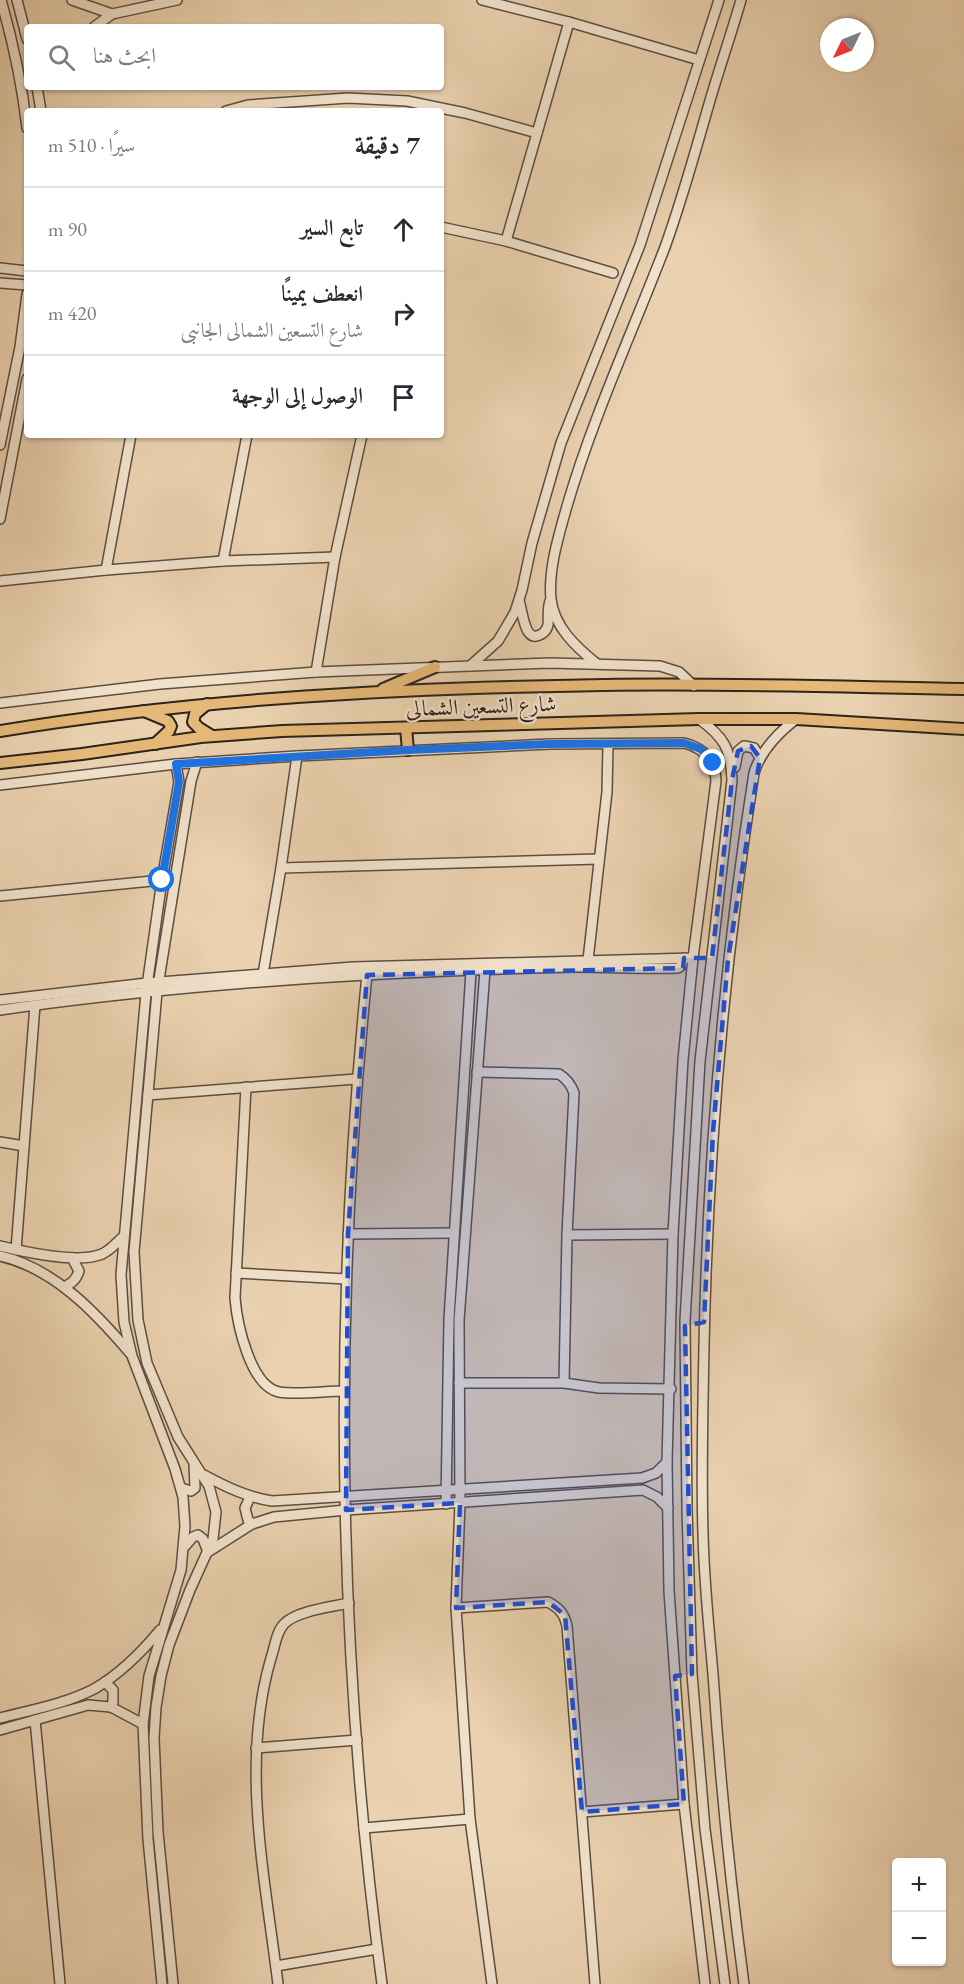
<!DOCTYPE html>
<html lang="ar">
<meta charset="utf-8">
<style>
body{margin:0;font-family:"EB Garamond",Amiri,serif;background:#f7f7f7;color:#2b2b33;direction:rtl}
.controls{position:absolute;right:18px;bottom:18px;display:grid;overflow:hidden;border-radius:6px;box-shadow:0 2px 4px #0004}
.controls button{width:54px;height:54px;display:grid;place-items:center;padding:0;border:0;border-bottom:2px solid #e1e1e2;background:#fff;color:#2b2b33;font:30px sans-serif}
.compass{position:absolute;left:820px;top:18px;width:54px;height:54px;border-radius:50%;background:#fff;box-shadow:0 2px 4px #0004;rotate:227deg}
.stop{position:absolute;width:18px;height:18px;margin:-14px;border:4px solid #1a73e8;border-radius:50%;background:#fff}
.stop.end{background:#1a73e8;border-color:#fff;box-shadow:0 2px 6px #0008}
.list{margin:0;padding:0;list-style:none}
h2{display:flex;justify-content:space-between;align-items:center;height:78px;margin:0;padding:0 24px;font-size:26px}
h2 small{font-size:20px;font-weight:400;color:#7c7c81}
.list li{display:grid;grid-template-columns:39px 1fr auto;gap:18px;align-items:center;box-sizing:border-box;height:84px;padding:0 24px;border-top:2px solid #e1e1e2}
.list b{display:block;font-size:22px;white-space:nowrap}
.list p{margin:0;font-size:20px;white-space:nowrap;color:#7c7c81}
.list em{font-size:20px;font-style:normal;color:#7c7c81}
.icon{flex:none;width:33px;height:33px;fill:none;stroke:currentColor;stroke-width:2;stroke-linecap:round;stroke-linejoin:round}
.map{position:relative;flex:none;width:964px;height:1984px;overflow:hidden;direction:ltr}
.search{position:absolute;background:#fff;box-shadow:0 2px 4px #0004;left:24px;top:24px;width:420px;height:66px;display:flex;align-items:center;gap:15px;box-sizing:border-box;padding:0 21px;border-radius:6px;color:#7c7c81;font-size:22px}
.panel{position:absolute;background:#fff;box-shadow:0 2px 4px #0004;left:24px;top:108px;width:420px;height:330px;border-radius:6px;direction:rtl}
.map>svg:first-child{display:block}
</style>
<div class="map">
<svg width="964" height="1984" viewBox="0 0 964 1984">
<rect width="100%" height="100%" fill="#ead1af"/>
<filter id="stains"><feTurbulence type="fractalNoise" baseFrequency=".00333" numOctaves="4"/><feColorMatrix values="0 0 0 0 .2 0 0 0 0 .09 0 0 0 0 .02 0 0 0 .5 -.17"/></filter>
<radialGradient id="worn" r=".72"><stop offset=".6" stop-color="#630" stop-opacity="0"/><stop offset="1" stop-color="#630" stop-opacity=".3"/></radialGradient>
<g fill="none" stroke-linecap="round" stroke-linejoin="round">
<defs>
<g id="minor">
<path d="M1 0C13 42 22 84 27 128"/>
<polyline points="17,0 27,39"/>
<polyline points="72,0 112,14"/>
<polyline points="482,0 569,22 699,60"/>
<polyline points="94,27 112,14 177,0"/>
<polyline points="37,87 41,111"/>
<polyline points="226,111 248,105 348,98 407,101 465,113 537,133"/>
<polyline points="441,227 506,241 613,273"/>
<polyline points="506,241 569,22"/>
<polyline points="0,268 27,271"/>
<polyline points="0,283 27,285"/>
<polyline points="0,445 20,347 27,294"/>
<polyline points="0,519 27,379"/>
<polyline points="223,561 247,435"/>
<polyline points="106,570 131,435"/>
<polyline points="0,581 106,570 223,561 335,557"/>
<path d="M519 601C523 611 524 647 543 633 546 631 547 629 548 625 549 616 547 610 550 601"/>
<path d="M597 664C576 647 554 627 551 599 548 569 559 535 567 506 593 417 632 333 665 247 682 200 695 152 709 104 719 69 731 35 741 0"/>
<polyline points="470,666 498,641 515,612 522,590 532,543 561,443 640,245 719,0"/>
<polyline points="316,672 335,557 362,435"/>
<polyline points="0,703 160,684 316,672 550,663 660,666 679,672 694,686"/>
<path d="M699 719C724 737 731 749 732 780L700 1061 685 1321 687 1509 692 1674 705 1829 725 1984"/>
<polyline points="735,767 738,751 744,746 754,748 760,758"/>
<path d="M0 785 176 764 297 756 550 744 684 743C704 748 715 760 716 781L693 958 683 1060 673 1234 667 1462 669 1591 684 1804 705 1984"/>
<polyline points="281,868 599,859"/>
<polyline points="0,896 162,880"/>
<polyline points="588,960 607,792 608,745"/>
<polyline points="485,970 459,1320 460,1503 456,1608 470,1819 492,1984"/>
<polyline points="263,974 281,868 297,756"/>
<path d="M367 975C333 1310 337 1650 382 1984"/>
<polyline points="0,1000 147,983 353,967 693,958"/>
<path d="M0 1010C189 983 386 971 577 967 611 967 644 969 678 968L681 966 684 958"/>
<path d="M477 1072 559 1074C567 1079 571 1084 574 1093L567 1235 564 1383"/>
<path d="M246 1087 235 1298C237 1323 250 1386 279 1392 298 1395 325 1391 344 1391"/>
<polyline points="148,1095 356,1079"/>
<polyline points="0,1142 24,1146"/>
<polyline points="348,1234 454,1233"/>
<polyline points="567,1235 673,1234"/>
<path d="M0 1246C25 1252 79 1264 102 1254 111 1250 116 1243 123 1237"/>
<polyline points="16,1250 35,1005"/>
<path d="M0 1256C54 1268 96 1313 130 1353"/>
<polyline points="236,1273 346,1279"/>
<path d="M64 1287C72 1283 76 1280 79 1271L72 1258"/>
<polyline points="459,1383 564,1383 599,1388 671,1389"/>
<path d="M204 1475C226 1487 247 1497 272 1501L642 1478 656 1473 667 1462"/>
<polyline points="181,1488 191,1491 195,1488 194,1465"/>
<polyline points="250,1497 245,1508 248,1520 252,1524"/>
<polyline points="446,1504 449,1319 471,971"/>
<polyline points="185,1546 193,1537 198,1535 203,1539 208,1552 252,1524 274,1517 346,1510 643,1490 657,1497 668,1508"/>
<path d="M456 1608 548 1602C559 1608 564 1613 567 1626L595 1984"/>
<polyline points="105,1682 113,1690 113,1702 111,1707"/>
<path d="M0 1718C31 1710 65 1704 94 1689 120 1674 141 1653 160 1630"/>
<polyline points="35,1720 60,1984"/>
<polyline points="0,1730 88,1705 111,1707 143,1724"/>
<polyline points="256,1748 357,1740"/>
<polyline points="582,1812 684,1804"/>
<polyline points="364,1828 470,1819"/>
<polyline points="276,1966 377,1949"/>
<polyline points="162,1984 148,1839 143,1724 149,1676 181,1570 185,1526 183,1497 175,1469 132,1356 124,1322 121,1275 146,993 162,880 179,782 176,764"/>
<polyline points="173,1984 158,1832 154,1738 156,1707 161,1676 169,1645 190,1590 213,1539 216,1512 209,1486 178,1437 147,1363 138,1320 134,1252 157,992 191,781 197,762"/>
<path d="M278 1984C265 1877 240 1764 271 1658 275 1647 276 1632 284 1624 296 1611 331 1607 349 1603"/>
<path d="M744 1984C730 1881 720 1778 713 1674 709 1628 704 1581 703 1534 701 1471 703 1408 704 1345 708 1153 724 962 754 773 761 750 778 733 796 719"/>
</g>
<g id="major">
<polyline points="383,689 435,667"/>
<polyline points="207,704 195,714 193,722 199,728 212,736"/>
<polyline points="144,711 168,721 171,726 169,731 155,744"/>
<polyline points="406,728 408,750"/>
<path d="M0 731C200 698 402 688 605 685 724 683 844 687 964 689"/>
<polyline points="0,763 82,754 201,737 282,731 699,719 796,719 964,729"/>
</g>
</defs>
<!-- minor casing -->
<use href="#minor" stroke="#5c4e40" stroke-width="12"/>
<!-- major casing -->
<use href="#major" stroke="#2c231b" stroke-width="14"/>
<!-- minor -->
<use href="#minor" stroke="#f1e1cb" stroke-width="9"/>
<!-- major -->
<use href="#major" stroke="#e5b878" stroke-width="10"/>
</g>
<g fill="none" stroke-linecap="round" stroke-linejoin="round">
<!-- route -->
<polyline stroke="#1a73e8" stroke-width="8" points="162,880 179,782 176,764 408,750 550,744 684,743 701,749 713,763"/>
</g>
<!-- marked area -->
<path fill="#1d4ed8" fill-opacity="0.2" stroke="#1d4ed8" stroke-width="4.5" stroke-dasharray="12 8" stroke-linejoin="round" d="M751 746 760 758 728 959 713 1132 704 1322 685 1326 692 1674 675 1676 684 1804 582 1812 565 1615 548 1602 456 1608 460 1503 346 1510 348 1234 367 975 683 968 684 958H712L732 780 738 751Z"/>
<g text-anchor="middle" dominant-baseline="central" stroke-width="4.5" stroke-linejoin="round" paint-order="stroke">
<!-- street labels -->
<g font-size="22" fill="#2c231b" stroke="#f1e1cb">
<text transform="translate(481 706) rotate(-2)">شارع التسعين الشمالى</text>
</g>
</g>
<rect width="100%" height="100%" filter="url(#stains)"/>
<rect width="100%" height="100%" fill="url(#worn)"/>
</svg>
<div class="controls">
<button>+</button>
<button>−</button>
</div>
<svg class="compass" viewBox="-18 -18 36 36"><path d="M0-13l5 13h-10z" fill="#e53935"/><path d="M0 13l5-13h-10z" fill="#7c7c81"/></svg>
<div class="stop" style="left:162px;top:880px"></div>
<div class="stop end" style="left:713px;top:763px"></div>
<div class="search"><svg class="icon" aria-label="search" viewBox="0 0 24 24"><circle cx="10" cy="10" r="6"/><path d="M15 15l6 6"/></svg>ابحث هنا</div>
<section class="panel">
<h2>7 دقيقة<small>سيرًا · 510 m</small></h2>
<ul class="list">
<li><svg class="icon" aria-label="ahead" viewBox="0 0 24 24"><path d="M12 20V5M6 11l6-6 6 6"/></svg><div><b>تابع السير</b></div><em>90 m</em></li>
<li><svg class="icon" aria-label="right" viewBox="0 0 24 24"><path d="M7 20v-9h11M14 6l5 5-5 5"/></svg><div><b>انعطف يمينًا</b><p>شارع التسعين الشمالى الجانبى</p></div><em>420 m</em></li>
<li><svg class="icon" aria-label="arrive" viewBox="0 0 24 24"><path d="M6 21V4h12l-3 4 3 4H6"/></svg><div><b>الوصول إلى الوجهة</b></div></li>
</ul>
</section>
</div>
